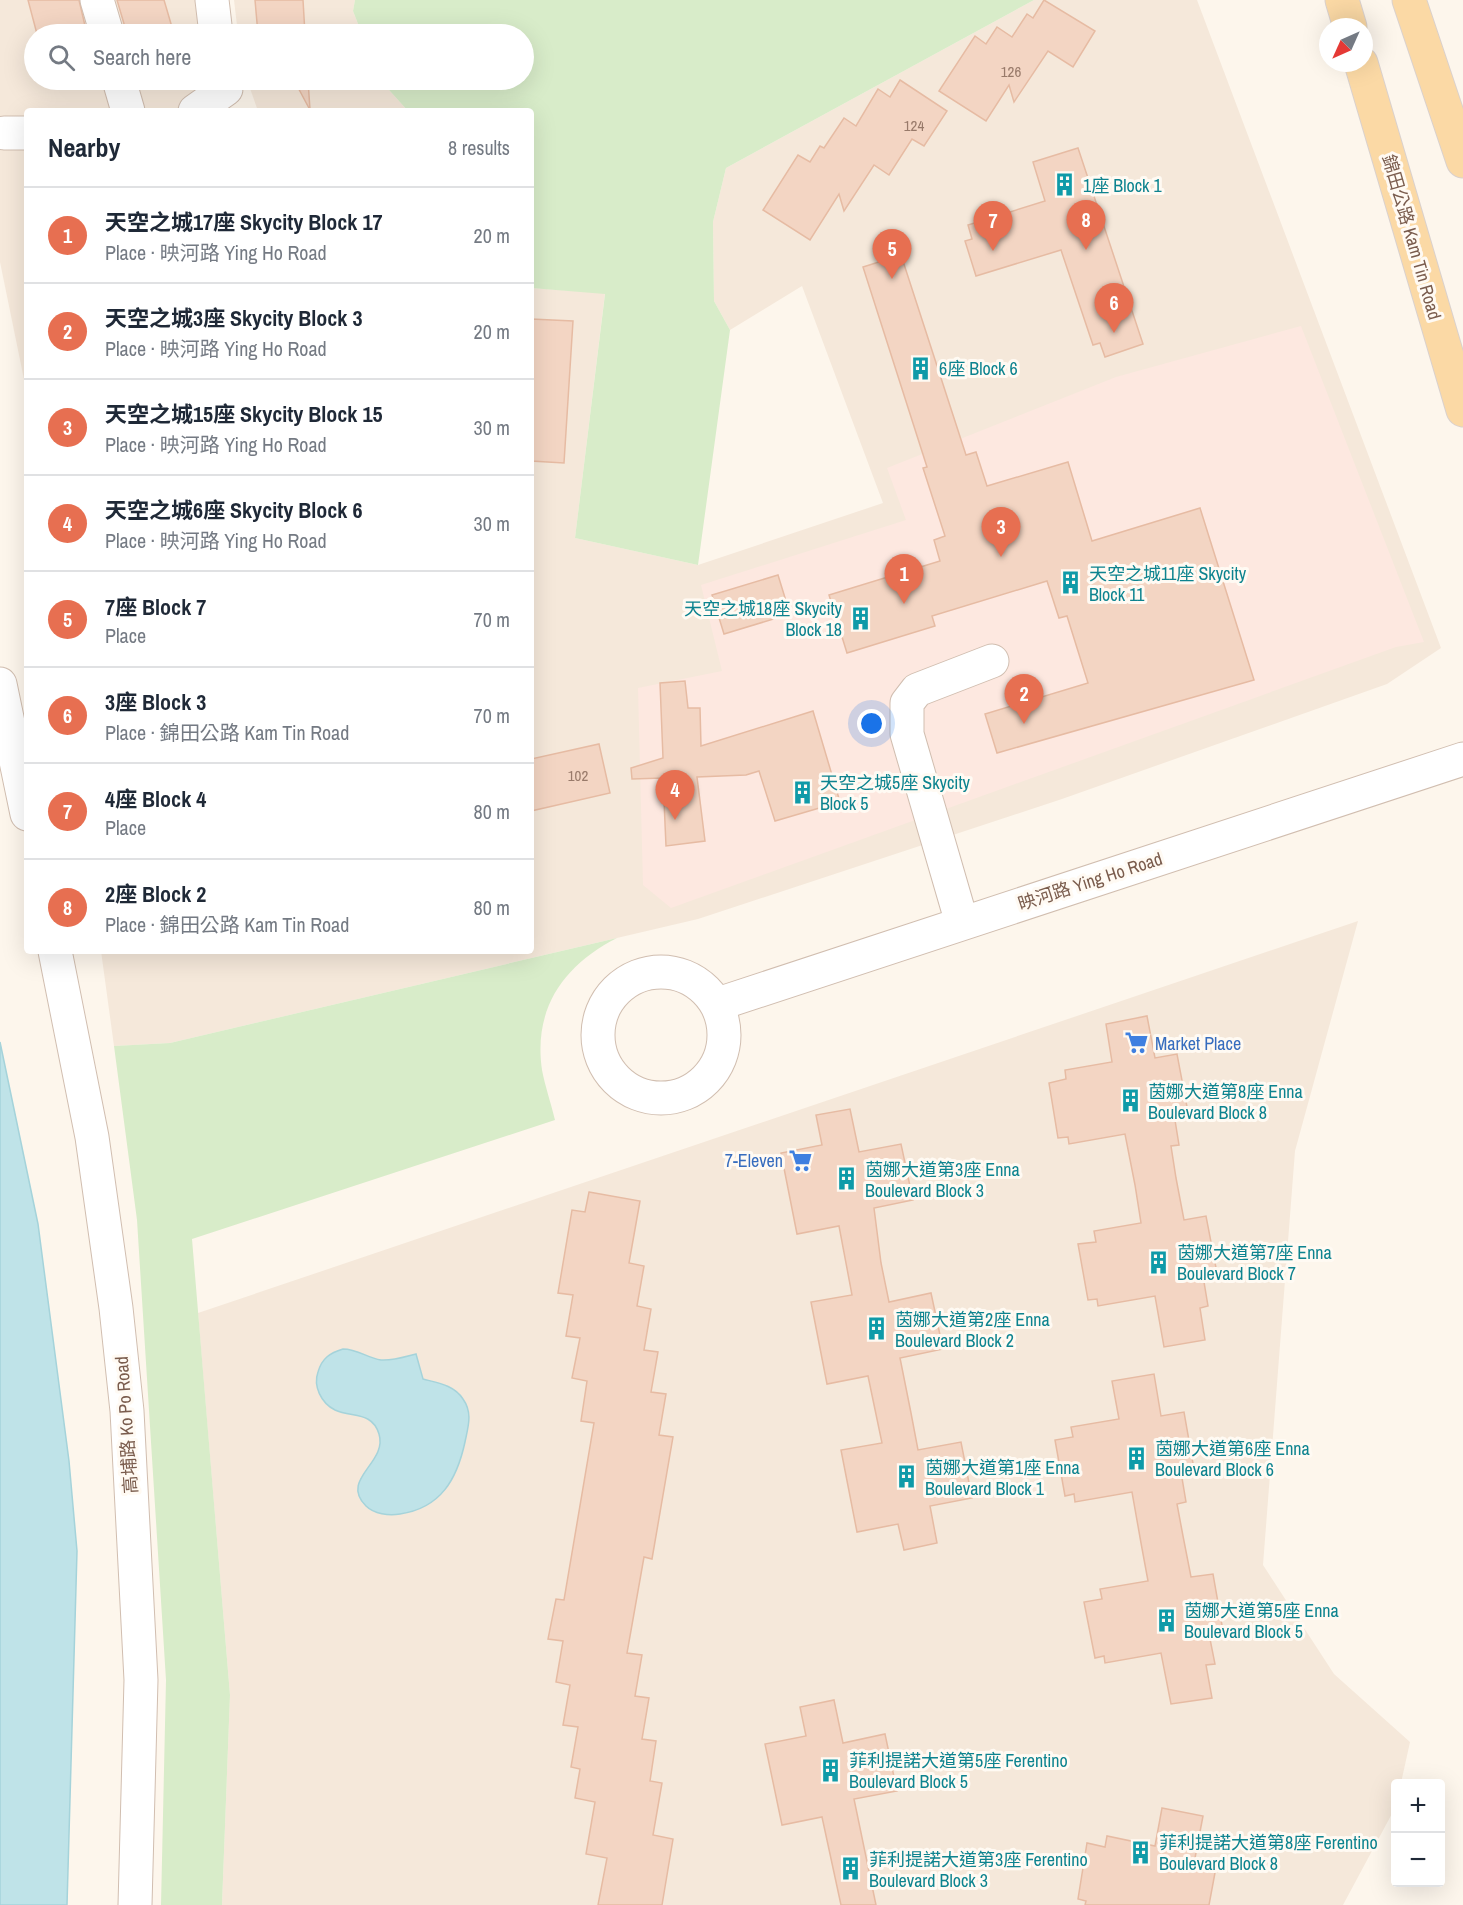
<!DOCTYPE html>
<meta charset="utf-8">
<style>
body{margin:0;font-family:"Archivo Narrow","Noto Sans TC",sans-serif;background:#f2f2f3;color:#1f2937}
.controls{position:absolute;right:18px;bottom:18px;display:grid;overflow:hidden;border-radius:6px;box-shadow:0 6px 24px #0002}
.controls button{width:54px;height:54px;display:grid;place-items:center;padding:0;border:0;border-bottom:2px solid #e0e1e3;background:#fff;color:#1f2937;font:30px sans-serif}
.compass{position:absolute;left:1319px;top:18px;width:54px;height:54px;border-radius:50%;background:#fff;box-shadow:0 6px 24px #0002;rotate:225deg}
.you{position:absolute;left:872px;top:724px;width:21px;height:21px;margin:-15px;border:4px solid #fff;border-radius:50%;background:#1a73e8;box-shadow:0 0 0 9px #1a73e833}
.badge{display:grid;place-items:center;width:39px;height:39px;border-radius:50%;background:#e76f51;color:#fff;font-size:20px;font-weight:700}
.pin{position:absolute;translate:-50% -50px;filter:drop-shadow(0 2px 3px #0008)}
.pin::after{content:'';position:absolute;top:32px;width:21px;height:18px;background:inherit;clip-path:polygon(0 0,100% 0,50% 100%)}
.list{margin:0;padding:0;list-style:none}
h2{display:flex;justify-content:space-between;align-items:center;height:78px;margin:0;padding:0 24px;font-size:26px}
h2 small{font-size:20px;font-weight:400;color:#747a83}
.list li{display:grid;grid-template-columns:39px 1fr auto;gap:18px;align-items:center;box-sizing:border-box;height:96px;padding:0 24px;border-top:2px solid #e0e1e3}
.list b{display:block;font-size:22px;white-space:nowrap}
.list p{margin:0;font-size:20px;white-space:nowrap;color:#747a83}
.list em{font-size:20px;font-style:normal;color:#747a83}
.icon{flex:none;width:33px;height:33px;fill:none;stroke:currentColor;stroke-width:2;stroke-linecap:round;stroke-linejoin:round}
.map{position:relative;flex:none;width:1463px;height:1905px;overflow:hidden}
.search{position:absolute;background:#fff;box-shadow:0 6px 24px #0002;left:24px;top:24px;width:510px;height:66px;display:flex;align-items:center;gap:15px;box-sizing:border-box;padding:0 21px;border-radius:33px;color:#747a83;font-size:22px}
.panel{position:absolute;background:#fff;box-shadow:0 6px 24px #0002;left:24px;top:108px;width:510px;height:846px;border-radius:6px}
.map>svg:first-child{display:block}
</style>
<div class="map">
<svg width="1463" height="1905" viewBox="0 0 1463 1905">
<rect width="100%" height="100%" fill="#fdf6ec"/>
<!-- residential -->
<g fill="#f5e8da">
<polygon points="0,0 195,0 201,34 34,34 34,80 209,80 214,111 27,111 27,394 0,262"/>
<polygon points="234,0 355,0 353,11 362,34 238,34"/>
<polygon points="1034,0 1197,0 1441,648 1387,684 1062,799 698,919 170,1043 114,1046 101,951 531,951 531,288 605,293 575,538 698,565 883,503 802,286 730,330 714,301 713,222 726,168"/>
<polygon points="247,80 380,80 408,111 258,111"/>
<polygon points="1358,921 1295,1151 1263,1565 1334,1674 1410,1742 1401,1783 1396,1784 1395,1808 1343,1905 222,1905 230,1695 198,1313"/>
</g>
<!-- commercial -->
<polygon fill="#fde8e0" points="1301,326 1424,642 1396,647 671,908 643,885 638,688 722,671 701,585 906,520 887,468 1116,377"/>
<!-- green -->
<g fill="#d8ecc9">
<polygon points="355,0 1034,0 726,168 713,222 714,301 730,330 698,565 575,538 605,294 531,288 531,111 408,111 380,80 524,80 524,34 362,34 353,11"/>
<path d="M617 938C564 965 533 1008 542 1070 545 1086 551 1103 555 1120L192 1239 230 1695 222 1905H161L166 1680 137 1220 114 1046 170 1043Z"/>
</g>
<!-- water -->
<g fill="#bfe3e8" stroke="#a5d3da" stroke-width="1.5">
<polygon points="0,1042 38,1224 69,1461 77,1551 67,1905 0,1905"/>
<path d="M343 1349C358 1349 367 1358 381 1360 393 1361 404 1357 416 1354L423 1379C438 1383 454 1385 463 1399 473 1413 468 1427 465 1442 457 1479 441 1508 400 1514 389 1516 374 1514 366 1506 339 1479 388 1463 379 1434 372 1411 352 1418 335 1410 321 1403 313 1386 318 1372 322 1358 330 1353 343 1349Z"/>
</g>
<!-- building -->
<g fill="#f3d5c3" stroke="#e6bba3" stroke-width="1.5">
<polygon points="28,0 79,0 86,30 68,34 37,34"/>
<polygon points="117,0 164,0 174,34 127,34"/>
<polygon points="255,0 303,0 305,34 258,34"/>
<polygon points="1044,0 1095,31 1073,67 1048,51 1014,102 1009,85 986,121 939,91 975,36 986,44 997,27 1012,37 1027,14 1033,18"/>
<polygon points="294,80 308,80 310,110"/>
<polygon points="900,80 947,111 924,146 912,139 889,175 874,165 844,211 839,194 810,240 763,210 798,155 810,162 820,146 824,148 844,118 856,126 878,89 890,97"/>
<polygon points="1078,148 1143,344 1105,357 1100,343 1093,345 1061,250 976,276 965,241 972,239 968,225 1045,201 1033,162"/>
<polygon points="901,255 966,455 976,452 987,486 1068,462 1092,541 1200,508 1254,680 997,753 985,714 1088,683 1067,616 1059,618 1047,581 932,616 935,626 847,653 829,595 940,561 934,540 945,536 923,468 927,467 863,267"/>
<polygon points="531,319 573,321 564,463 531,461"/>
<polygon points="778,575 790,614 724,634 712,595"/>
<polygon points="685,681 688,708 700,708 701,746 813,711 840,802 775,821 759,771 746,775 697,777 705,841 666,846 663,778 632,779 631,768 663,758 660,683"/>
<polygon points="599,744 610,793 531,811 531,759"/>
<polygon points="1147,1016 1155,1058 1177,1054 1188,1112 1174,1114 1179,1145 1171,1146 1176,1178 1184,1220 1206,1216 1217,1273 1203,1276 1208,1306 1200,1308 1205,1340 1164,1347 1155,1296 1098,1306 1097,1299 1088,1300 1078,1244 1096,1242 1094,1231 1141,1223 1135,1185 1125,1134 1069,1144 1068,1137 1058,1138 1049,1083 1066,1079 1065,1070 1112,1062 1106,1024"/>
<polygon points="850,1109 859,1152 901,1144 913,1200 874,1208 881,1263 889,1302 931,1293 943,1349 900,1358 911,1413 918,1450 961,1442 972,1498 930,1506 937,1543 904,1550 898,1524 857,1532 841,1450 882,1443 868,1376 827,1384 811,1302 852,1295 839,1226 797,1234 781,1153 822,1145 816,1115"/>
<polygon points="589,1192 640,1201 629,1263 644,1266 637,1306 651,1309 644,1350 658,1352 651,1392 666,1394 659,1435 673,1437 652,1559 644,1557 627,1653 642,1655 635,1696 649,1698 642,1739 656,1741 650,1781 662,1783 653,1835 673,1839 662,1905 598,1905 607,1858 586,1854 595,1802 575,1798 580,1769 571,1767 578,1727 563,1725 570,1685 556,1682 563,1641 548,1639 556,1599 564,1600 594,1423 581,1421 587,1381 572,1378 580,1338 566,1336 573,1295 558,1293 572,1210 585,1212"/>
<polygon points="1154,1374 1161,1416 1184,1412 1194,1469 1181,1472 1186,1502 1177,1504 1183,1536 1191,1577 1213,1574 1223,1631 1209,1634 1215,1664 1206,1665 1212,1698 1171,1704 1161,1653 1105,1663 1104,1656 1095,1658 1084,1602 1102,1599 1100,1589 1148,1581 1141,1543 1132,1492 1075,1502 1074,1494 1065,1496 1055,1440 1073,1437 1071,1427 1119,1419 1112,1381"/>
<polygon points="834,1700 843,1743 885,1734 897,1791 854,1799 876,1905 841,1905 822,1817 782,1825 765,1744 806,1736 800,1707"/>
<polygon points="1162,1808 1203,1816 1195,1858 1217,1862 1209,1905 1085,1905 1086,1901 1078,1899 1087,1843 1105,1847 1107,1836 1155,1846"/>
</g>
<g fill="none" stroke-linecap="round" stroke-linejoin="round">
<defs>
<g id="minor">
<polyline points="97,0 107,34"/>
<polyline points="212,0 216,34"/>
<polyline points="119,80 128,111"/>
<polyline points="195,111 226,89"/>
<polyline points="4,133 27,133"/>
<polyline points="0,684 27,814"/>
<polyline points="962,923 907,734 907,703 917,690 992,661"/>
<polyline points="55,951 92,1137 116,1308 127,1411 141,1680 135,1905"/>
<circle cx="661" cy="1035" r="63"/>
<polyline points="718,1004 1463,759"/>
</g>
<g id="major">
<polyline points="1342,0 1350,27"/>
<polyline points="1409,0 1463,161"/>
<polyline points="1361,63 1463,410"/>
</g>
</defs>
<!-- minor casing -->
<use href="#minor" stroke="#d1beb0" stroke-width="35"/>
<!-- major casing -->
<use href="#major" stroke="#dad1cd" stroke-width="35"/>
<!-- minor -->
<use href="#minor" stroke="#fff" stroke-width="33"/>
<!-- major -->
<use href="#major" stroke="#fbd9a5" stroke-width="33"/>
</g>
<!-- icons -->
<defs>
<symbol id="building-bare" viewBox="-9 -9 18 18"><path d="M-4-6H4V6H1V3H-1V6H-4ZM-2.5-4.3h1.7v1.8h-1.7ZM.8-4.3h1.7v1.8H.8ZM-2.5-1h1.7V.8h-1.7ZM.8-1h1.7V.8H.8Z" fill="#0f9aa8" stroke="#fffaf3" stroke-width="2.5" paint-order="stroke"/></symbol>
<symbol id="supermarket-bare" viewBox="-9 -9 18 18"><path d="M-6-5.5h2.5l.6 2H6L4.5 2H-2.5L-4.4-4H-6ZM-1.5 3.2a1.3 1.3 0 1 0 .1 0ZM3 3.2a1.3 1.3 0 1 0 .1 0Z" fill="#3f7fe0" stroke="#fffaf3" stroke-width="2.5" paint-order="stroke"/></symbol>
</defs>
<g fill-rule="evenodd">
<use href="#building-bare" x="1048" y="168" width="33" height="33"/>
<use href="#building-bare" x="904" y="352" width="33" height="33"/>
<use href="#building-bare" x="1054" y="566" width="33" height="33"/>
<use href="#building-bare" x="844" y="602" width="33" height="33"/>
<use href="#building-bare" x="786" y="776" width="33" height="33"/>
<use href="#supermarket-bare" x="1120" y="1026" width="33" height="33"/>
<use href="#building-bare" x="1114" y="1084" width="33" height="33"/>
<use href="#supermarket-bare" x="784" y="1144" width="33" height="33"/>
<use href="#building-bare" x="830" y="1162" width="33" height="33"/>
<use href="#building-bare" x="1142" y="1246" width="33" height="33"/>
<use href="#building-bare" x="860" y="1312" width="33" height="33"/>
<use href="#building-bare" x="1120" y="1442" width="33" height="33"/>
<use href="#building-bare" x="890" y="1460" width="33" height="33"/>
<use href="#building-bare" x="1150" y="1604" width="33" height="33"/>
<use href="#building-bare" x="814" y="1754" width="33" height="33"/>
<use href="#building-bare" x="1124" y="1836" width="33" height="33"/>
<use href="#building-bare" x="834" y="1852" width="33" height="33"/>
</g>
<g text-anchor="middle" dominant-baseline="central" stroke-width="6" stroke-linejoin="round" paint-order="stroke">
<!-- number labels -->
<g font-size="15" fill="#987a6a">
<text x="1011" y="71">126</text>
<text x="914" y="125">124</text>
<text x="578" y="775">102</text>
</g>
<!-- culture labels -->
<g font-size="18" fill="#0d838f" stroke="#fffaf3" text-anchor="start">
<text x="1083" y="185">1座 Block 1</text>
<text x="939" y="368">6座 Block 6</text>
<text x="1089" y="573">天空之城11座 Skycity<tspan x="1089" dy="21">Block 11</tspan></text>
<text x="842" y="608" text-anchor="end">天空之城18座 Skycity<tspan x="842" dy="21">Block 18</tspan></text>
<text x="820" y="782">天空之城5座 Skycity<tspan x="820" dy="21">Block 5</tspan></text>
<text x="1148" y="1091">茵娜大道第8座 Enna<tspan x="1148" dy="21">Boulevard Block 8</tspan></text>
<text x="865" y="1169">茵娜大道第3座 Enna<tspan x="865" dy="21">Boulevard Block 3</tspan></text>
<text x="1177" y="1252">茵娜大道第7座 Enna<tspan x="1177" dy="21">Boulevard Block 7</tspan></text>
<text x="895" y="1319">茵娜大道第2座 Enna<tspan x="895" dy="21">Boulevard Block 2</tspan></text>
<text x="1155" y="1448">茵娜大道第6座 Enna<tspan x="1155" dy="21">Boulevard Block 6</tspan></text>
<text x="925" y="1467">茵娜大道第1座 Enna<tspan x="925" dy="21">Boulevard Block 1</tspan></text>
<text x="1184" y="1610">茵娜大道第5座 Enna<tspan x="1184" dy="21">Boulevard Block 5</tspan></text>
<text x="849" y="1760">菲利提諾大道第5座 Ferentino<tspan x="849" dy="21">Boulevard Block 5</tspan></text>
<text x="1159" y="1842">菲利提諾大道第8座 Ferentino<tspan x="1159" dy="21">Boulevard Block 8</tspan></text>
<text x="869" y="1859">菲利提諾大道第3座 Ferentino<tspan x="869" dy="21">Boulevard Block 3</tspan></text>
</g>
<!-- street labels -->
<g font-size="18" fill="#7a5c4d" stroke="#fffaf3">
<text transform="translate(1412 237) rotate(74)">錦田公路 Kam Tin Road</text>
<text transform="translate(1090 881) rotate(-18)">映河路 Ying Ho Road</text>
<text transform="translate(126 1425) rotate(-94)">高埔路 Ko Po Road</text>
</g>
<!-- shop labels -->
<g font-size="18" fill="#366cbe" stroke="#fffaf3" text-anchor="start">
<text x="1155" y="1043">Market Place</text>
<text x="783" y="1160" text-anchor="end">7-Eleven</text>
</g>
</g>
</svg>
<div class="controls">
<button>+</button>
<button>−</button>
</div>
<svg class="compass" viewBox="-18 -18 36 36"><path d="M0-13l5 13h-10z" fill="#e53935"/><path d="M0 13l5-13h-10z" fill="#747a83"/></svg>
<div class="you"></div>
<div class="pin badge" style="left:904px;top:604px">1</div>
<div class="pin badge" style="left:1024px;top:724px">2</div>
<div class="pin badge" style="left:1001px;top:557px">3</div>
<div class="pin badge" style="left:675px;top:820px">4</div>
<div class="pin badge" style="left:892px;top:279px">5</div>
<div class="pin badge" style="left:1114px;top:333px">6</div>
<div class="pin badge" style="left:993px;top:251px">7</div>
<div class="pin badge" style="left:1086px;top:250px">8</div>
<div class="search"><svg class="icon" aria-label="search" viewBox="0 0 24 24"><circle cx="10" cy="10" r="6"/><path d="M15 15l6 6"/></svg>Search here</div>
<section class="panel">
<h2>Nearby<small>8 results</small></h2>
<ul class="list">
<li><span class="badge">1</span><div><b>天空之城17座 Skycity Block 17</b><p>Place · 映河路 Ying Ho Road</p></div><em>20 m</em></li>
<li><span class="badge">2</span><div><b>天空之城3座 Skycity Block 3</b><p>Place · 映河路 Ying Ho Road</p></div><em>20 m</em></li>
<li><span class="badge">3</span><div><b>天空之城15座 Skycity Block 15</b><p>Place · 映河路 Ying Ho Road</p></div><em>30 m</em></li>
<li><span class="badge">4</span><div><b>天空之城6座 Skycity Block 6</b><p>Place · 映河路 Ying Ho Road</p></div><em>30 m</em></li>
<li><span class="badge">5</span><div><b>7座 Block 7</b><p>Place</p></div><em>70 m</em></li>
<li><span class="badge">6</span><div><b>3座 Block 3</b><p>Place · 錦田公路 Kam Tin Road</p></div><em>70 m</em></li>
<li><span class="badge">7</span><div><b>4座 Block 4</b><p>Place</p></div><em>80 m</em></li>
<li><span class="badge">8</span><div><b>2座 Block 2</b><p>Place · 錦田公路 Kam Tin Road</p></div><em>80 m</em></li>
</ul>
</section>
</div>
